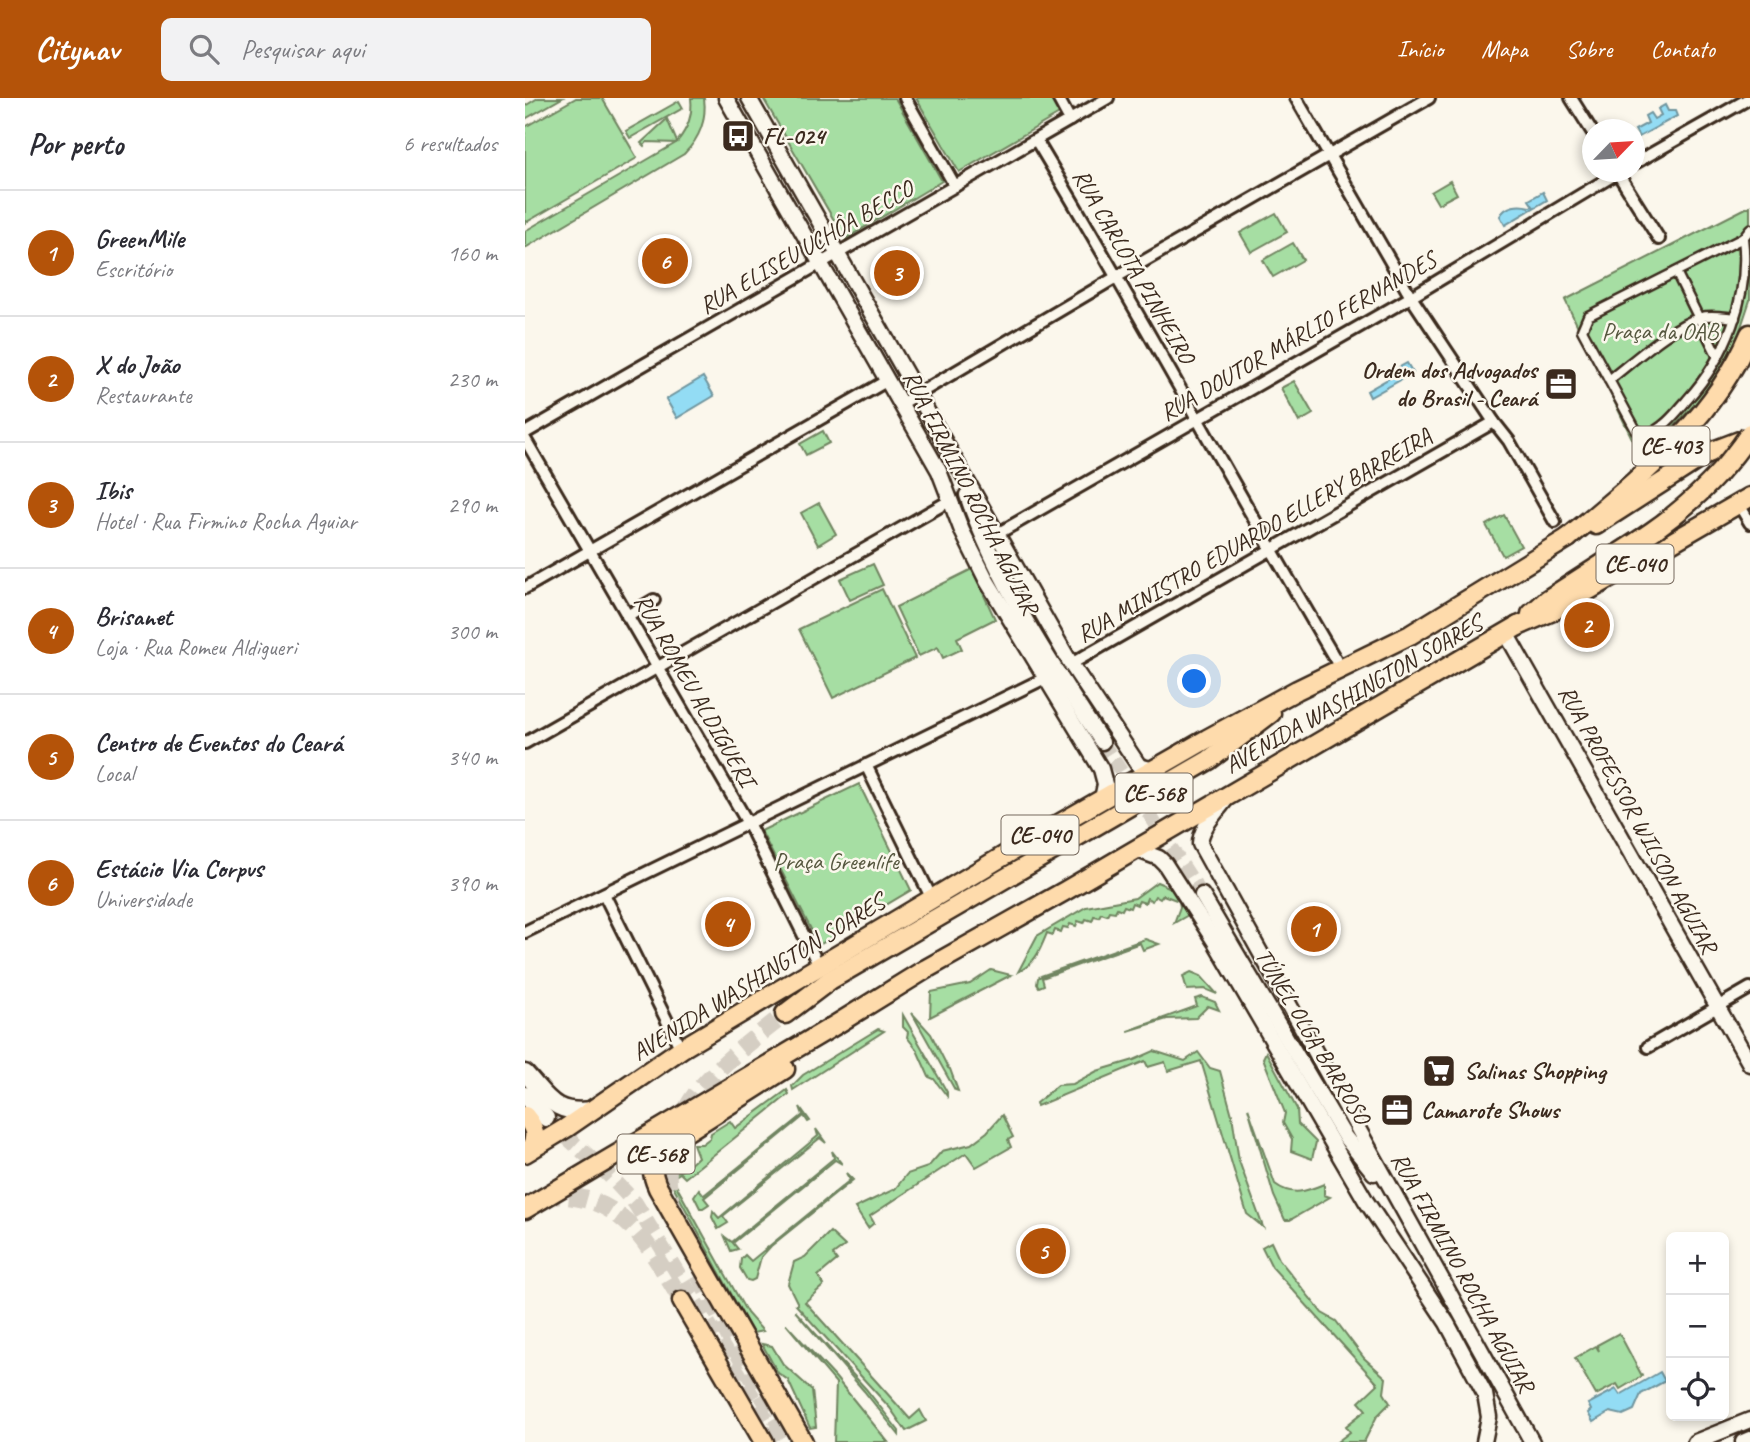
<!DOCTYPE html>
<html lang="pt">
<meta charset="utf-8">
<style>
body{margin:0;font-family:Caveat,sans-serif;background:#f2f2f3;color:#2b2b33}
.controls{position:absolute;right:21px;bottom:21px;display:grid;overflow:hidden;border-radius:10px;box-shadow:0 4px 10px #0003}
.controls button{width:63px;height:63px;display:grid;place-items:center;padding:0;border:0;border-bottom:2px solid #e1e1e2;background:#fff;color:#2b2b33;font:35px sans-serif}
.compass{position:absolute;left:1057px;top:21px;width:63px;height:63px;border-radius:50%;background:#fff;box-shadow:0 4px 10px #0003;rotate:65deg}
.you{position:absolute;left:670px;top:584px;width:24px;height:24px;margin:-18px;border:5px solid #fff;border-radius:50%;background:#1a73e8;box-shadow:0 0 0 10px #1a73e833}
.badge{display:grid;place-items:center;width:46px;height:46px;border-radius:50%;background:#b45309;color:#fff;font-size:23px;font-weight:700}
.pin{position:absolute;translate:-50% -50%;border:4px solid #fff;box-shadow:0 2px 7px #0006}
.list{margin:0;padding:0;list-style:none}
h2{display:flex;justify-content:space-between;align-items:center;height:91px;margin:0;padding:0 28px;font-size:30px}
h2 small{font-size:23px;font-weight:400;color:#7c7c81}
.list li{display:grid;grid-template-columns:46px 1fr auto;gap:21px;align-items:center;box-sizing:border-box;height:126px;padding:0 28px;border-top:2px solid #e1e1e2}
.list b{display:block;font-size:26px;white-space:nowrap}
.list p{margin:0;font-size:23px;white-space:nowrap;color:#7c7c81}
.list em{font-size:23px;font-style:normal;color:#7c7c81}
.icon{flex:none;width:38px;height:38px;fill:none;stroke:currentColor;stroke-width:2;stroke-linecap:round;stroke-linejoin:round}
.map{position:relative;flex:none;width:1225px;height:1344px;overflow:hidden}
header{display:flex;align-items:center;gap:42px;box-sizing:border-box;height:98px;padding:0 35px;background:#b45309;color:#fff}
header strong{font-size:33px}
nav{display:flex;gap:38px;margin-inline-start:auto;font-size:24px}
.search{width:490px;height:63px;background:#f2f2f3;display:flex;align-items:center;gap:18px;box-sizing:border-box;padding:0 24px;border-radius:10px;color:#7c7c81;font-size:26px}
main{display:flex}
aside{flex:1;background:#fff}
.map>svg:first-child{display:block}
</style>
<header>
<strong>Citynav</strong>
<div class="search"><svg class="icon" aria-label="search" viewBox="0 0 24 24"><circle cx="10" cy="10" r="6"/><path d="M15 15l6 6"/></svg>Pesquisar aqui</div>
<nav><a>Início</a><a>Mapa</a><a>Sobre</a><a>Contato</a></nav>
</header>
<main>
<aside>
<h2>Por perto<small>6 resultados</small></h2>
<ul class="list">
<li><span class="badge">1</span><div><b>GreenMile</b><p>Escritório</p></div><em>160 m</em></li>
<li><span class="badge">2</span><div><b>X do João</b><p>Restaurante</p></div><em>230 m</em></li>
<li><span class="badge">3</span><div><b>Ibis</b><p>Hotel · Rua Firmino Rocha Aguiar</p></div><em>290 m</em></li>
<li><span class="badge">4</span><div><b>Brisanet</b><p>Loja · Rua Romeu Aldigueri</p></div><em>300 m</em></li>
<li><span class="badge">5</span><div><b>Centro de Eventos do Ceará</b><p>Local</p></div><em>340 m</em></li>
<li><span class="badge">6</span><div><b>Estácio Via Corpvs</b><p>Universidade</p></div><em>390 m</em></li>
</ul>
</aside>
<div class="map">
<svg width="1225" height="1344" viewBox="0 0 1225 1344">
<rect width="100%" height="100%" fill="#fbf7ec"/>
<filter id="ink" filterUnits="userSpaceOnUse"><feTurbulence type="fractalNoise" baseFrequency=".0143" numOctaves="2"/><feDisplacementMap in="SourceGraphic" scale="14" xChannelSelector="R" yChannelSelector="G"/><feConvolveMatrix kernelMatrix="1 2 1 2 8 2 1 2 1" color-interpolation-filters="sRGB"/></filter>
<g filter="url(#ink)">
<!-- green -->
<g fill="#a6dea3" stroke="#708460" stroke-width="2">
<polygon points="13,0 37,0 0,21 0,8"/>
<polygon points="51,0 77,0 112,60 0,125 0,29"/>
<path d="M166 0H179C182 22 174 41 159 56L0 150V133L151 45 122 44 119 48 116 45 142 21 152 44C163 30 168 17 166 0Z"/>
<polygon points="238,0 370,0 417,83 320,141"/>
<polygon points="391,0 527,0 536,15 434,74"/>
<polygon points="154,3 158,10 105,40 101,33"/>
<polygon points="925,83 932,96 913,106 906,94"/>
<polygon points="1225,108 1225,202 1214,235 1202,263 1179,297 1117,361 1040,202"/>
<polygon points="751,115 762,134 726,154 715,135"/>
<polygon points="768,145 778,162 748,179 738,162"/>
<polygon points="769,283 788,316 774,324 756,290"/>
<polygon points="298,333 304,345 281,357 275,346"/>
<polygon points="294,405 311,436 293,447 276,415"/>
<polygon points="979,417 996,448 978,458 961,427"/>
<polygon points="348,466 358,487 325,502 315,481"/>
<polygon points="447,471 470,521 432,540 437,551 418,560 413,549 394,558 371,509"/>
<polygon points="357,491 390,560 308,600 274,531"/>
<polygon points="334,686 386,792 294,847 236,733"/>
<path d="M632 784 651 792 665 816 649 825 655 809 654 803 638 797 635 801 630 798 627 803 622 800 620 805 614 803 612 807 607 805 605 810 599 808 597 812 592 810 590 814 584 813 582 817 576 815 574 819 569 818 567 823 561 821 559 825 553 823 551 828 545 826 543 830 538 829 536 834 530 832 528 837 522 835C515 852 510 866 493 874L512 838 561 809 610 800Z"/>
<polygon points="620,841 634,846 618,852 615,845 517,880 519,887 514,889 512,886 513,880 516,878"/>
<polygon points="466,872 486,877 405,919 406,894 445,886"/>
<polygon points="666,874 676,878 692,896 680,891 662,892 658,878"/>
<polygon points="677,899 690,904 694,912 683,908 671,920 642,921 603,933 672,908 670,901"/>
<polygon points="387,915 406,936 423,970 425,971 433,993 430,992"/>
<polygon points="378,917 422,994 422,998 409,981 404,979 392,952 382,939 383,934 378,929"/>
<polygon points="353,931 359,933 268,992 267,988 278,977"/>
<polygon points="629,953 660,963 673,954 685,970 695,973 707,1017 714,1063 738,1129 722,1116 676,963 643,973 640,964 623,969 620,963 512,1008 511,1005 533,987 548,986 572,973 609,962"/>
<polygon points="741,954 772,1011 773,1026 791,1044 787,1061 766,1053 767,1041 758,1025 760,1015 738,960"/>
<path d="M262 992 264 996 160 1080 155 1075 147 1080 222 1215 238 1233 228 1235C198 1183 171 1129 142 1077L160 1071 173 1059 168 1046H177L185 1040 186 1035 205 1023 210 1030Z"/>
<polygon points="275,1009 285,1023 283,1024 279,1018 179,1100 184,1106 178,1110 175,1110 169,1098 174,1091 179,1097 278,1017"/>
<path d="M723 1010 750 1086C767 1099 782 1093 799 1086V1097L805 1099 765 1122H760L749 1098Z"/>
<polygon points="477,1017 488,1039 483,1042 486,1049 451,1069 441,1055 345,1118 349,1125 343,1130 330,1110 370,1091 382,1076 403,1069 417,1053 446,1046 462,1034"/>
<polygon points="291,1031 301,1045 295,1040 198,1118 203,1125 193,1131 187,1119 188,1113 194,1120 293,1038"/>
<polygon points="307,1053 317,1066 310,1062 208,1145 213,1151 206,1153 200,1139 207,1144 309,1060"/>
<polygon points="321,1075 328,1082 246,1148 236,1159 230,1181 226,1183 222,1182 215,1170 216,1161 220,1157 226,1163 325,1082"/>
<polygon points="305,1134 320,1148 308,1157 312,1162 293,1178 299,1187 280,1204 385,1321 395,1312 401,1323 381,1333 365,1310 271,1207 273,1206 263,1186 269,1164 280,1159"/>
<polygon points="746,1144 754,1161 797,1215 811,1223 839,1260 861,1280 859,1295 865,1305 852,1318 839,1344 812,1344 825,1334 821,1328 841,1312 834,1304 853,1286 747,1169 737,1149"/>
<polygon points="270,1213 341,1291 374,1333 374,1337 339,1293"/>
<polygon points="261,1226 311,1280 363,1344 309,1344 311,1285"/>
<polygon points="1094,1235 1117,1278 1095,1291 1092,1286 1071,1297 1050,1260 1071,1248 1074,1253 1072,1247"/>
<polygon points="237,1246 247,1248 258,1266 287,1292 291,1329 285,1330 263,1282 253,1275"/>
</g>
<!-- water -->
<g fill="#93dcf4" stroke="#70959e" stroke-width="2">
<polygon points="1140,7 1143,13 1150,13 1152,18 1114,39 1110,32 1123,25 1120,18 1125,15 1129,21 1136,17 1133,11"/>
<path d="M1018 94 1022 102 980 127 975 118C981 107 994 106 1005 109L1008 108 1004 102Z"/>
<polygon points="882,265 888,275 845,299 842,293 875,274 873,270"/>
<polygon points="178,279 189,298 152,320 141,301"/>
<polygon points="1135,1274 1140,1283 1116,1296 1109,1312 1098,1317 1085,1314 1068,1324 1063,1315 1066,1312 1063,1306 1091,1291 1095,1297"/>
</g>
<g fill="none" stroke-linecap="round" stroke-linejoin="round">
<!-- tertiary-tunnel -->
<polyline stroke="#d5cec3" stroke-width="14" stroke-dasharray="14 7" stroke-linecap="butt" points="577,644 677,797"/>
<!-- secondary-tunnel -->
<polyline stroke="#d5cec3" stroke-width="16" stroke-dasharray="16 8" stroke-linecap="butt" points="21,1020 84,1077 110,1105 255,1344"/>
<!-- trunk-tunnel -->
<g stroke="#d5cec3" stroke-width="18" stroke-dasharray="18 9" stroke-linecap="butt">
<path d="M17 1098C97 1092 121 1143 157 1203"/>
<path d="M150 1115C133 1075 148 1025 174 992 198 963 230 940 260 916"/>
<polyline points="174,1177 208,1246 265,1344"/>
</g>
<defs>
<g id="pedestrian">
<path d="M1218 140C1225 199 1201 259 1162 302 1149 317 1140 329 1122 337L1111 332 1057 232 1063 218 1218 140 1225 131"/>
<polyline points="1151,174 1193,259"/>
<path d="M1084 282C1110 262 1145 229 1176 219 1187 216 1199 219 1210 220"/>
</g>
<g id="minor">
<polyline points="380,0 430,88"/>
<polyline points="533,0 545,22"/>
<polyline points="771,0 886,199 969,324 984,343 1030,424"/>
<polyline points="1046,0 1068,35"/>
<path d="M511 42C616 216 712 396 816 571"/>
<polyline points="1110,65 1225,0"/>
<polyline points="1092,74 1134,141"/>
<polyline points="376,306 593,178 904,0"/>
<polyline points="0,335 583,0"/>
<polyline points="0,341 224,727 294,868"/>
<polyline points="1213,405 1225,425"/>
<polyline points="472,436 886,199 1094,74"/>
<polyline points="0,490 363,282"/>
<polyline points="102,518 129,502"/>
<polyline points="546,566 969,324"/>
<polyline points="0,645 426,402"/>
<polyline points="341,667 407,801"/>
<polyline points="79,796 156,951"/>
<polyline points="0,834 520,580"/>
<polyline points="1123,949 1225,890"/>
</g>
<g id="tertiary">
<polyline points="201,0 414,373 437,433 462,483 576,671 580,686 577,701"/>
<polyline points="224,0 546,566 614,668 629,672"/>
<path d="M442 397C470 481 528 569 577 644"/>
<polyline points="981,535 1225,966"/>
<path d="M701 701C692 714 675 730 675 746L1007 1344"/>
<polyline points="610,751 634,760 640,766 690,844 841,1103 922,1225 960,1296 964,1319 959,1344"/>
<polyline points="677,797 820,1039 849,1075"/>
<polyline points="1170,1344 1225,1322"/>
<polyline points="1218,1344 1225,1341"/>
</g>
<g id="secondary">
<path d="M0 975C24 1001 29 1017 68 1012"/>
<polyline points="0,997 21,1020"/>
</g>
<g id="primary">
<polyline points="1071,427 1183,355 1225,339"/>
<path d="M1043 440C1113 381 1189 322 1225 236"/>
<polyline points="1006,516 1023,501 1116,441"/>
<polyline points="993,528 1028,513 1225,399"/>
</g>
<g id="trunk">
<polyline points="260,916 305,882 684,662 746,615"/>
<path d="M260 971 139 1048C125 1061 125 1073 133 1090L278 1344"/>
<path d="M0 1018C10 1030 12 1037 6 1051"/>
<polyline points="0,1055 41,1030 156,951 492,750 682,641 772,592 885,537 1043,440"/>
<polyline points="0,1111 312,926 401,871 540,793 993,528"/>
<polyline points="157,1203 239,1344"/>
</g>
</defs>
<!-- pedestrian casing -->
<use href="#pedestrian" stroke="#3b2a1e" stroke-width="13"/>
<!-- minor casing -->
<use href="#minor" stroke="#3b2a1e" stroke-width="16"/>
<!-- tertiary casing -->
<use href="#tertiary" stroke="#3b2a1e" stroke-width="19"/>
<!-- secondary casing -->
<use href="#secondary" stroke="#3b2a1e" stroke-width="21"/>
<!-- primary casing -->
<use href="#primary" stroke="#3b2a1e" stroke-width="23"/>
<!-- trunk casing -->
<use href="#trunk" stroke="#3b2a1e" stroke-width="23"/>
<!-- pedestrian -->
<use href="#pedestrian" stroke="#fbf7ec" stroke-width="8"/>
<!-- minor -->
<use href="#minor" stroke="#fbf7ec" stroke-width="10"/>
<!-- tertiary -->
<use href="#tertiary" stroke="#fbf7ec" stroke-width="14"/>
<!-- secondary -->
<use href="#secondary" stroke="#fbf7ec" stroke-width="16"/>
<!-- primary -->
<use href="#primary" stroke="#fedbac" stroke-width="18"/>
<!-- trunk -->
<use href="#trunk" stroke="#fedbac" stroke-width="18"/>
<defs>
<path id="primary-bridge" d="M1116 441C1160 412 1196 379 1225 335"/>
</defs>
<!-- primary-bridge casing -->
<use href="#primary-bridge" stroke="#3b2a1e" stroke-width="23" stroke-linecap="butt"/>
<!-- primary-bridge -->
<use href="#primary-bridge" stroke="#fedbac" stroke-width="18"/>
</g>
</g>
<!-- icons -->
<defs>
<symbol id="bus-square" viewBox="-11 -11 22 22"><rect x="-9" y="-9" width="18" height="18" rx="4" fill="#3b2a1e" stroke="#fbf7ec"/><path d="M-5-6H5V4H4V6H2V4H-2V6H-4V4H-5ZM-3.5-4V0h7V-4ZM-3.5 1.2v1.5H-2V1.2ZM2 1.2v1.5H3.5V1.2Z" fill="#fff"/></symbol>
<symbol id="office-square" viewBox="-11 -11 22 22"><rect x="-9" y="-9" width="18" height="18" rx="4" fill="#3b2a1e" stroke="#fbf7ec"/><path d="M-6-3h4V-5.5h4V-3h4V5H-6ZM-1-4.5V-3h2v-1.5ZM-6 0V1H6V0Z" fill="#fff"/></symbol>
<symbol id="supermarket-square" viewBox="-11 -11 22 22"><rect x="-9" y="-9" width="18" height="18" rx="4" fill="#3b2a1e" stroke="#fbf7ec"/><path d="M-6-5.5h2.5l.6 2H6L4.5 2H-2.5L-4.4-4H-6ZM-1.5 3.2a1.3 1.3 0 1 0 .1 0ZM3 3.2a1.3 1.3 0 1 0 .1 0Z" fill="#fff"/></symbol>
</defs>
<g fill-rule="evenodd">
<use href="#bus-square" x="194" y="19" width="38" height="38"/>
<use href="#office-square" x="1017" y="267" width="38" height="38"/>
<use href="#supermarket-square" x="895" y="954" width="38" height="38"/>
<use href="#office-square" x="853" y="993" width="38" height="38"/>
</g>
<g text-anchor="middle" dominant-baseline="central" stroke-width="5" stroke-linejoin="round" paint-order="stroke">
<!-- shield labels -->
<g fill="#fbf7ec" stroke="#75685c" stroke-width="2">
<rect x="1107.5" y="328.5" width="77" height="39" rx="5"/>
<rect x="1071.5" y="446.5" width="77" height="39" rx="5"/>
<rect x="590.5" y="675.5" width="77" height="39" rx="5"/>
<rect x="476.5" y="717.5" width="77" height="39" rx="5"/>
<rect x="92.5" y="1036.5" width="77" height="39" rx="5"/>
</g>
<g font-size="23" font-weight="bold" fill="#3b2a1e">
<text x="1146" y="348">CE-403</text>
<text x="1110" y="466">CE-040</text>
<text x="629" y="695">CE-568</text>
<text x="515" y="737">CE-040</text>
<text x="131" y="1056">CE-568</text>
</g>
<!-- poi labels -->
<g font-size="24" font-weight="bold" fill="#3b2a1e" stroke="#fbf7ec" text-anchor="start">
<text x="238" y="38">FL-024</text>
<text x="1012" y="272" text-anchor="end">Ordem dos Advogados<tspan x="1012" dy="28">do Brasil - Ceará</tspan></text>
<text x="939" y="973">Salinas Shopping</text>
<text x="896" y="1012">Camarote Shows</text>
</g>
<!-- street labels -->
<g font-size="24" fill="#3b2a1e" stroke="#fbf7ec">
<text transform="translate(281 149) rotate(-30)">RUA ELISEU UCHÔA BECCO</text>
<text transform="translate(609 168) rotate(60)">RUA CARLOTA PINHEIRO</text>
<text transform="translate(773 238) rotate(-30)">RUA DOUTOR MÁRLIO FERNANDES</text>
<text transform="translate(446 394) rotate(63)">RUA FIRMINO ROCHA AGUIAR</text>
<text transform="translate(729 437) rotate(-30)">RUA MINISTRO EDUARDO ELLERY BARREIRA</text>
<text transform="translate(170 592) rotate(60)">RUA ROMEU ALDIGUERI</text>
<text transform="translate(828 596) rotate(-30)">AVENIDA WASHINGTON SOARES</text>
<text transform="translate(1113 721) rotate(61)">RUA PROFESSOR WILSON AGUIAR</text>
<text transform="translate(233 879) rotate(-32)">AVENIDA WASHINGTON SOARES</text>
<text transform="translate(788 938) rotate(59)">TÚNEL OLGA BARROSO</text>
<text transform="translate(938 1174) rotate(61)">RUA FIRMINO ROCHA AGUIAR</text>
</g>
<!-- park labels -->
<g font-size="24" fill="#56573f" stroke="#fbf7ec">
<text x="1135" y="233">Praça da OAB</text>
<text x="311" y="763">Praça Greenlife</text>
</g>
</g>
</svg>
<div class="controls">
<button>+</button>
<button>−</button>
<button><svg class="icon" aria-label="locate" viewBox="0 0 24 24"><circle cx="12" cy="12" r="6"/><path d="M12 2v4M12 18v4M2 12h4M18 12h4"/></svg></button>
</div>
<svg class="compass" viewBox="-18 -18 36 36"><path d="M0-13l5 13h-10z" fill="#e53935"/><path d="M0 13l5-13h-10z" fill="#7c7c81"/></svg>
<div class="you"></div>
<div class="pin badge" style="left:789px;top:831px">1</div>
<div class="pin badge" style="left:1062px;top:527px">2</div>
<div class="pin badge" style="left:372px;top:175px">3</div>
<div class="pin badge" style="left:203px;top:826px">4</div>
<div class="pin badge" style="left:518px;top:1153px">5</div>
<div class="pin badge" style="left:140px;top:163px">6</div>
</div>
</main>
